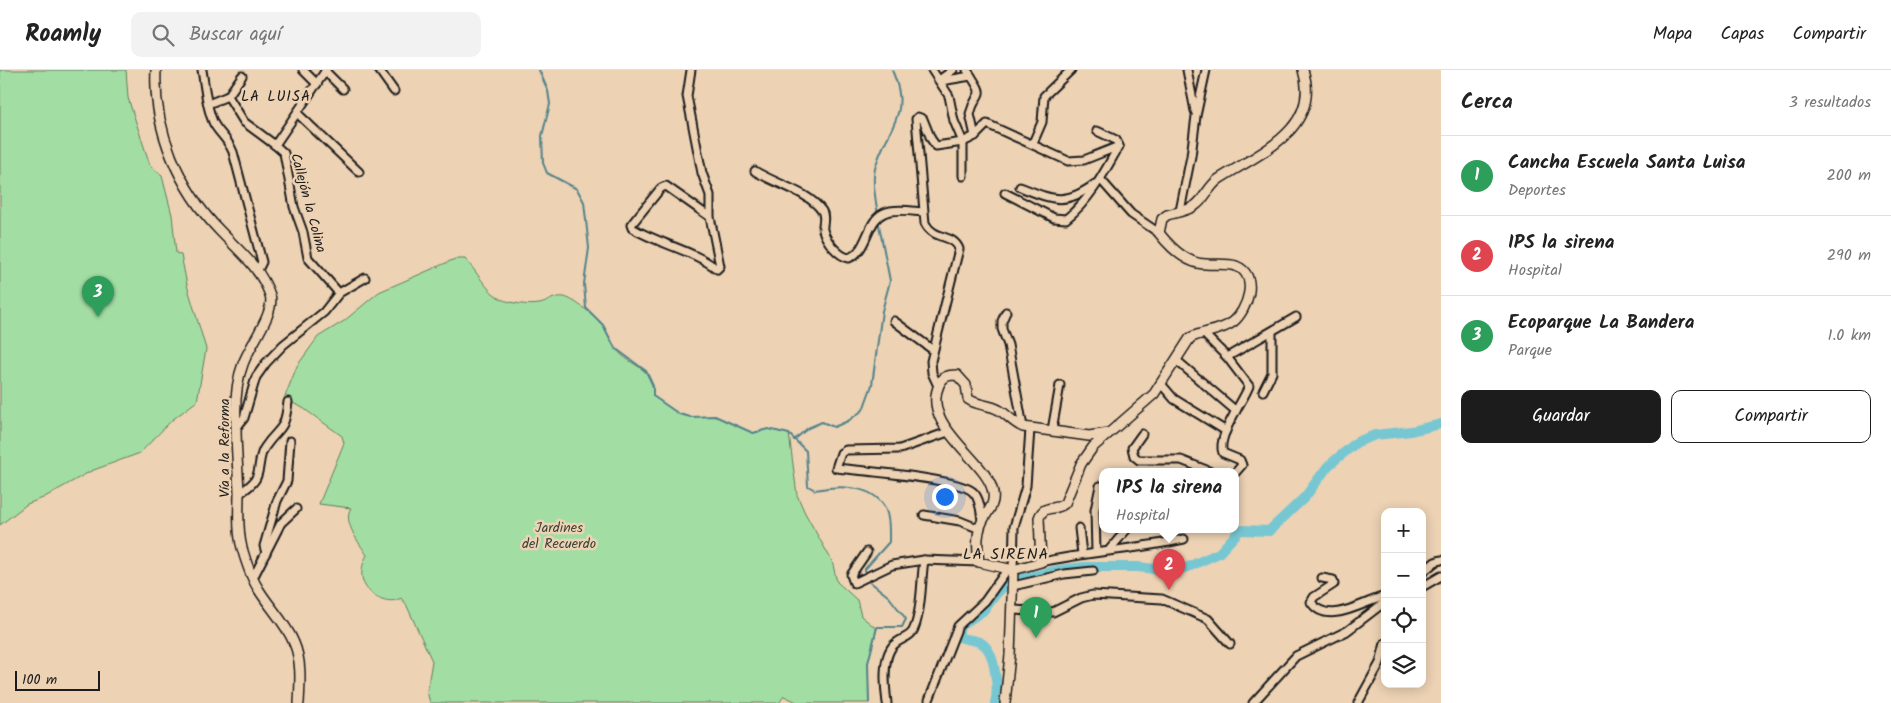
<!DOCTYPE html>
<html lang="es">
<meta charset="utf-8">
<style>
body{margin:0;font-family:Kalam,sans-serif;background:#f2f2f2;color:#222}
.controls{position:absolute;right:15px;bottom:15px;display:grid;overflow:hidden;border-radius:10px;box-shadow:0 2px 12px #0003}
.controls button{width:45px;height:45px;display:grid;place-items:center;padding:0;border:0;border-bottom:1px solid #e0e0e0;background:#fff;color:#222;font:25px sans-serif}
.scale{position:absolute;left:15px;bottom:12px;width:85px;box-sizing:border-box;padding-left:5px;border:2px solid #1c1c1c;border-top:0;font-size:14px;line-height:18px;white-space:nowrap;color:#1c1c1c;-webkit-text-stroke:4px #edd2b4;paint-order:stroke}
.you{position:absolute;left:944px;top:426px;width:18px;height:18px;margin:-12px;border:4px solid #fff;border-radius:50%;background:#1a73e8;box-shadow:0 0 0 8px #1a73e833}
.badge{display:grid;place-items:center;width:32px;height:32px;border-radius:50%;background:#1c1c1c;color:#fff;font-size:16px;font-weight:700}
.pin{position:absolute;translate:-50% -41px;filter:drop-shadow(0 1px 2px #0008)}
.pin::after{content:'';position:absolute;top:26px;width:18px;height:15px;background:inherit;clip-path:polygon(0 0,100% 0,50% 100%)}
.popup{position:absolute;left:1099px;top:398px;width:140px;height:65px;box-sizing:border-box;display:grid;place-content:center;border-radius:10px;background:#fff;filter:drop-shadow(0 1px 4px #0005);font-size:16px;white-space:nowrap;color:#767676}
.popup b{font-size:19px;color:#222}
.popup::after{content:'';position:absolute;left:50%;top:100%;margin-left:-10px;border:10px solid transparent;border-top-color:#fff}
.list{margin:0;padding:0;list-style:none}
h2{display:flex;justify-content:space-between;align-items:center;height:65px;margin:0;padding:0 20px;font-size:21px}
h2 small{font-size:16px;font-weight:400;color:#767676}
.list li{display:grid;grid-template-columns:32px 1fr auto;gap:15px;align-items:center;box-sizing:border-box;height:80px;padding:0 20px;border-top:1px solid #e0e0e0}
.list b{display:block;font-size:19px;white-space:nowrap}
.list p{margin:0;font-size:16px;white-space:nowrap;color:#767676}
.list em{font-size:16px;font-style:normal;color:#767676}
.actions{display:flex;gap:10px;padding:15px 20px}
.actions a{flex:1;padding:11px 0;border:1px solid #1c1c1c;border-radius:10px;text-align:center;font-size:18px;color:#1c1c1c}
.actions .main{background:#1c1c1c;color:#fff}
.icon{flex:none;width:28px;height:28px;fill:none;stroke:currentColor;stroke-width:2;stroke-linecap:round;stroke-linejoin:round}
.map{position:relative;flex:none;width:1441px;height:633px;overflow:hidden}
header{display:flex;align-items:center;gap:30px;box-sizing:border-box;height:70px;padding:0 25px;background:#fff;border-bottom:1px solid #e0e0e0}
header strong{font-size:24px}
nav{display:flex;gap:28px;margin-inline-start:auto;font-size:18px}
.search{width:350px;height:45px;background:#f2f2f2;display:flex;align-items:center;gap:12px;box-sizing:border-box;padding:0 18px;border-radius:10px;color:#767676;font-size:19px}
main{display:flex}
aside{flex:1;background:#fff}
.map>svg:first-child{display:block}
</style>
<header>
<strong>Roamly</strong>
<div class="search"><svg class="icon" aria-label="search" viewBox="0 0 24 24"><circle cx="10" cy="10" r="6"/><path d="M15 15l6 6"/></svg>Buscar aquí</div>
<nav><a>Mapa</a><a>Capas</a><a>Compartir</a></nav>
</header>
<main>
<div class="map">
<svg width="1441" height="633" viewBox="0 0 1441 633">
<rect width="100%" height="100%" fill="#edd2b4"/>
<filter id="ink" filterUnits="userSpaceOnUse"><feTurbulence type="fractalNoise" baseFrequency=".02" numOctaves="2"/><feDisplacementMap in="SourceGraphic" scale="10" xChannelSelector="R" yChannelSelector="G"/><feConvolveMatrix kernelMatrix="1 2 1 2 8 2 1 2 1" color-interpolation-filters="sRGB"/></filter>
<g filter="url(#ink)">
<!-- green -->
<g fill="#a2dea4" stroke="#5f7d60">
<polygon points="0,0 126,0 128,28 150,95 162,106 172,145 176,183 181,185 187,215 206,279 197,331 172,350 140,383 91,401 43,428 27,434 0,455"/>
<path d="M455 189H465C477 201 486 221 501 229 509 233 530 236 539 234 548 233 553 225 564 227 572 228 597 247 603 255 608 262 610 272 616 279 632 299 653 294 653 326L679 344 691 347 715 346 753 363 768 359 789 364 797 425 805 443 832 491 837 512 857 530 861 546 877 559 868 593 869 633H799L784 626 779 633H430L427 621 432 591 406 534 401 528C389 536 367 525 363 511 360 503 363 492 367 485 359 473 342 451 351 438L319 434 344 373 342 366 303 338 284 329 297 296 318 267 344 251 379 222Z"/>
</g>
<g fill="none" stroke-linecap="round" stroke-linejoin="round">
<!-- stream -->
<g stroke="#53838a" stroke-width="2">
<path d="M539 0 548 21 550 34 542 66 543 93 547 103 577 119 584 132 589 178 584 214 586 238 603 255 615 278 646 301 653 316V326L679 344 691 347 715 346 753 363 768 359 789 364 806 381 808 416 815 420C835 416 867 414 882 433 890 443 889 460 889 472L865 499V504"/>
<path d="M878 146C876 130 871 110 876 95 888 56 912 45 892 0"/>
<polyline points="794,370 808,358 822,352 834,357 848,351 863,340 872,315 882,241 890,211 878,150"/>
<polyline points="869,511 889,527 906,549 902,557 877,557 868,593 869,633"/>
</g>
<!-- river -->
<path stroke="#77c7d3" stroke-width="10" d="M995 633C999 620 995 584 984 575 977 568 964 571 958 566L960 556 984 540 996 524 1006 514 1013 511 1058 500 1085 497H1138L1171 501 1188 497 1219 483 1240 460 1269 461 1305 427 1328 396 1357 372 1375 365 1411 361 1441 354"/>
<defs>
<g id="minor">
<path d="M202 0C205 17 206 36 213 52 218 63 227 67 233 82L262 192 258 200"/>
<polyline points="303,0 317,14"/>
<polyline points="326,0 275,75 284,83 294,137 303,162 308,188 339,223"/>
<polyline points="379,0 394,21"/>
<path d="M691 0 687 26 702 103 710 125V147L720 196 717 199C693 180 659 174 632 158L631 155 661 118 666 116 710 147"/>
<polyline points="932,0 949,26 954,51 963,72 963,106"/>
<path d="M967 0C988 31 977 17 970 44L975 66"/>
<polyline points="1187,0 1195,41"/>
<polyline points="325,1 343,19"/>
<polyline points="939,10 953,0"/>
<polyline points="941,11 971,6"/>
<polyline points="228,26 244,52 275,75"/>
<polyline points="208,34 228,26 242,6"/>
<polyline points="298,44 359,102"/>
<polyline points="1097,61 1116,70 1119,76"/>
<polyline points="1033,73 1042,52 1044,26 1071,0"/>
<path d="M755 101C775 114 808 121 822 141 826 147 822 154 823 160 826 171 838 186 849 188 868 181 866 151 884 143 894 138 912 141 923 142"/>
<polyline points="1101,110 1131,144 1159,163"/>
<path d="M1020 117C1053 130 1065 136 1095 114"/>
<polyline points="1180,141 1191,86 1196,46 1206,0"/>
<polyline points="1006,242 1002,251 1002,259 1008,275 1023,357"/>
<polyline points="894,251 933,280"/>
<path d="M1203 263 1227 287 1249 316C1243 332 1216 367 1223 383L1240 390 1242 395 1235 403"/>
<polyline points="1227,287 1296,247"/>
<polyline points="1176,290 1236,341"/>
<polyline points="1162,315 1174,329 1226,361"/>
<path d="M938 316 932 303 931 291 959 179C953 163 934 171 925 153L916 49 918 47 923 49 931 69 936 76 963 72 975 66 987 54 1068 91 1084 90 1119 76C1104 103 1090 130 1066 149L1054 148 1005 123"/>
<polyline points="1263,321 1272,303 1272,262"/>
<polyline points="236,358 244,348 256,307 266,293 283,275 324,242 339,223 365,208"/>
<polyline points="1052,360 1060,315"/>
<path d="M948 362 900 379 846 380 841 383 836 398C860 401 959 408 973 422 980 428 981 442 982 451"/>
<polyline points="1142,364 1132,378 1134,386 1139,390 1181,390 1209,401"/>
<path d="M239 424C245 419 253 415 256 408 261 398 258 386 265 377 280 355 284 364 288 332"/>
<polyline points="924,445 960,451 980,459"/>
<polyline points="1079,458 1082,484"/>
<polyline points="1110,479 1127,459"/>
<polyline points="867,482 851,505 854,513 892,495 924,490 979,492"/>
<polyline points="1096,482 1095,440 1100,416"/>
<polyline points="266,483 264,476 277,431 287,411 290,371"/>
<path d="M1041 492C1089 482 1137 479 1184 469"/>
<polyline points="1013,500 1014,457 1026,416 1030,359"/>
<polyline points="1422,503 1435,492 1441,490"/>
<polyline points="253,508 281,453 296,439"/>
<path d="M1322 508 1333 510 1334 514 1314 527 1311 532C1327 557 1365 531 1385 526"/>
<polyline points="1013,516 1064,504 1093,501"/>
<polyline points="1422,517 1441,506"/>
<polyline points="1012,540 1053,542 1081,528 1093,525 1162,529 1208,549 1230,574"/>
<polyline points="929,630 958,556 985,531 1007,500"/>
<path d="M887 633C885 617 881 584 896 573 904 567 912 567 915 556 922 538 921 509 924 490"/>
<polyline points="1253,633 1296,586 1347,561 1385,532"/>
<polyline points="1358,633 1380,593 1385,573"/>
</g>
<g id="tertiary">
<path d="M156 0C153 59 179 119 220 161 240 182 260 197 270 225 276 242 249 276 243 294 236 312 235 338 236 357 236 379 238 400 239 422 239 440 237 460 242 478 246 492 251 508 259 520 270 538 286 553 294 573 302 591 300 614 299 633"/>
<path d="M1109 363 1089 366 1023 357C1013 353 1008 345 999 340 989 334 978 336 968 329L966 315 957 305C948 305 943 306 939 315 920 357 989 391 993 423 995 434 988 441 983 450 976 463 977 478 979 492L1013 500 1041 492 1039 448C1044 433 1056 442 1065 433L1081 394 1093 377 1154 324 1190 268C1203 261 1220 262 1233 252 1247 241 1260 205 1236 196 1227 193 1215 195 1206 194 1186 194 1170 177 1159 163L1162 149 1167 145C1177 142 1188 141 1196 135 1205 128 1209 116 1219 109 1257 84 1322 60 1303 0"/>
<polyline points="1005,633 1010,585 1013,500"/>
</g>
</defs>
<!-- minor casing -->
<use href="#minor" stroke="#1c1c1c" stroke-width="11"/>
<!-- tertiary casing -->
<use href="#tertiary" stroke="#1c1c1c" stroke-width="12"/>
<!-- minor -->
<use href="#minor" stroke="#edd2b4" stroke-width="7"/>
<!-- tertiary -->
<use href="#tertiary" stroke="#edd2b4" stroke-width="9"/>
</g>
</g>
<g text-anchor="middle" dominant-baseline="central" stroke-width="5" stroke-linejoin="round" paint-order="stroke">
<!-- street labels -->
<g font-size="14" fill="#1c1c1c" stroke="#edd2b4">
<text transform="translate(308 133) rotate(75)">Callejón la Colina</text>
<text transform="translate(225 378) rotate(-90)">Vía a la Reforma</text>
</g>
<!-- park labels -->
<g font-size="14" fill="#374337" stroke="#edd2b4">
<text x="559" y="458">Jardines<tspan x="559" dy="16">del Recuerdo</tspan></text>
</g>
<!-- neighbourhood labels -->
<g font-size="15" letter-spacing="1" fill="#1c1c1c" stroke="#edd2b4">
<text x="276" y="27">LA LUISA</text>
</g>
<!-- quarter labels -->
<g font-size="16" letter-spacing="1" fill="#1c1c1c" stroke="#edd2b4">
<text x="1006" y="484">LA SIRENA</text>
</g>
</g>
</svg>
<div class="controls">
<button>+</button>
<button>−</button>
<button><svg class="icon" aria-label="locate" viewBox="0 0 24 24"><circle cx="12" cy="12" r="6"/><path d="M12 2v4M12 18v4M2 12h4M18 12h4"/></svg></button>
<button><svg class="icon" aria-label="layers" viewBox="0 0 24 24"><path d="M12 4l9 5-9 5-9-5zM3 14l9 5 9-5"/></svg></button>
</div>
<div class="scale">100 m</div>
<div class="you"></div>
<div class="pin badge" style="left:1036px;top:568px;background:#2e9e5b">1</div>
<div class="pin badge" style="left:1169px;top:520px;background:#e0444e">2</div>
<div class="popup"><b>IPS la sirena</b>Hospital</div>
<div class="pin badge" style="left:98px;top:247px;background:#2e9e5b">3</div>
</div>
<aside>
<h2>Cerca<small>3 resultados</small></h2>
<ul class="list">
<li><span class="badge" style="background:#2e9e5b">1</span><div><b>Cancha Escuela Santa Luisa</b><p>Deportes</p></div><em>200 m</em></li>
<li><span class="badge" style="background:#e0444e">2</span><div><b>IPS la sirena</b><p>Hospital</p></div><em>290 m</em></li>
<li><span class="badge" style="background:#2e9e5b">3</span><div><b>Ecoparque La Bandera</b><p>Parque</p></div><em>1.0 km</em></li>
</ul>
<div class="actions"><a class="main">Guardar</a><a>Compartir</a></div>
</aside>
</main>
